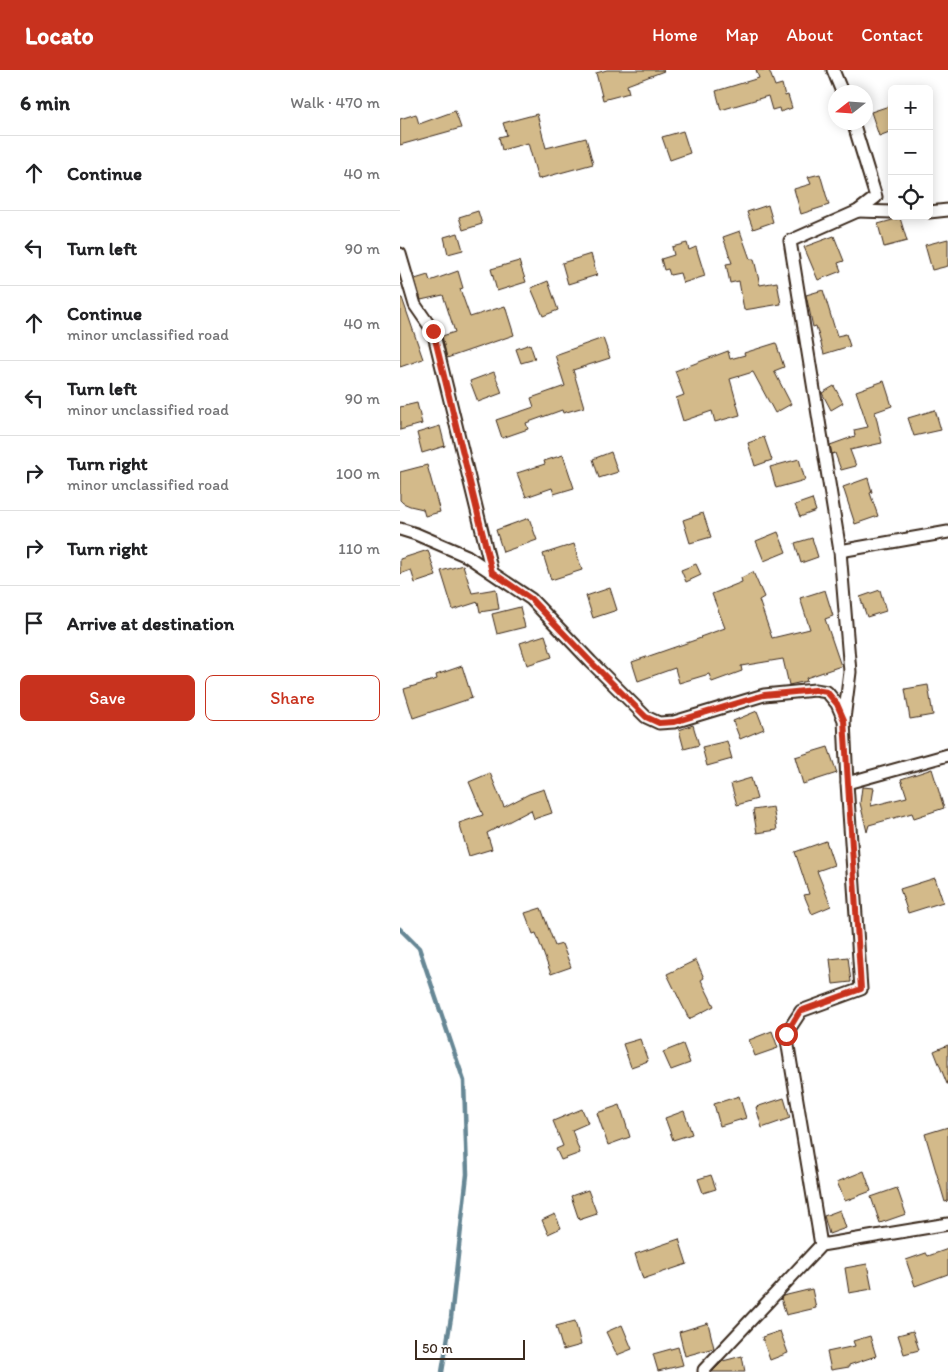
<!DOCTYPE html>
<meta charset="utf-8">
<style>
body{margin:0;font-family:Itim,sans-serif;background:#f2f2f2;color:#202124}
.controls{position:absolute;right:15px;top:15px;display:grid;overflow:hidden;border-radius:8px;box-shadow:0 2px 12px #0003}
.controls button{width:45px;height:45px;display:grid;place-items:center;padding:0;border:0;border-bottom:1px solid #e0e0e0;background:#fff;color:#202124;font:25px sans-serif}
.compass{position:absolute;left:428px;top:15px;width:45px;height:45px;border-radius:50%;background:#fff;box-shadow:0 2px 12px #0003;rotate:253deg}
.scale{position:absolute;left:15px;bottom:12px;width:110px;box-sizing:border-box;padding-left:5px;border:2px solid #3b2a1e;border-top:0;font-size:14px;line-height:18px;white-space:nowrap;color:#3b2a1e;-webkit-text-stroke:4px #fff;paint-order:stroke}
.stop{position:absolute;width:15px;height:15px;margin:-11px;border:4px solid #c8321e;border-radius:50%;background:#fff}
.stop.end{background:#c8321e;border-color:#fff;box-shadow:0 1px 5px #0008}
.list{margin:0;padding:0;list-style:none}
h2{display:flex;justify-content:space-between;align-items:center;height:65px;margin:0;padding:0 20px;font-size:21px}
h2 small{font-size:16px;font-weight:400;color:#757577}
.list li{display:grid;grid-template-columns:32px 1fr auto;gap:15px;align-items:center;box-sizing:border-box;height:75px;padding:0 20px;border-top:1px solid #e0e0e0}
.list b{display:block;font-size:19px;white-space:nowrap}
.list p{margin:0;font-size:16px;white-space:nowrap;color:#757577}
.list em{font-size:16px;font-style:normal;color:#757577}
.actions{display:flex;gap:10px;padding:15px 20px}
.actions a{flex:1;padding:11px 0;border:1px solid #c8321e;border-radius:8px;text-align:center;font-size:18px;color:#c8321e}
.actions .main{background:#c8321e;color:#fff}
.icon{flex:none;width:28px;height:28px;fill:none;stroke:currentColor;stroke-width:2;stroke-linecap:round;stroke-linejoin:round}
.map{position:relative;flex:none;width:548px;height:1302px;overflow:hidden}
header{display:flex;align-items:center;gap:30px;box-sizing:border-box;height:70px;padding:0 25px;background:#c8321e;color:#fff}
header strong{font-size:24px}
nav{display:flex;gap:28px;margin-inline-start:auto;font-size:18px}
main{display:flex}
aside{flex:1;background:#fff}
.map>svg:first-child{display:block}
</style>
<header>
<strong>Locato</strong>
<nav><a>Home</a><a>Map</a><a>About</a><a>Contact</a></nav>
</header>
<main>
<aside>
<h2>6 min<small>Walk · 470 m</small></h2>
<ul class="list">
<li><svg class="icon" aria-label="ahead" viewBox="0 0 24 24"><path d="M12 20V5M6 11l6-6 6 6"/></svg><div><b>Continue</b></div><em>40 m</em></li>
<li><svg class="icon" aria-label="left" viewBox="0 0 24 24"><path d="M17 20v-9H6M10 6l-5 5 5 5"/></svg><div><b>Turn left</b></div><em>90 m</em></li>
<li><svg class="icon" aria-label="ahead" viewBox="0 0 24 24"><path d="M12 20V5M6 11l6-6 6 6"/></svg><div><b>Continue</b><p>minor unclassified road</p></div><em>40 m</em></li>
<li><svg class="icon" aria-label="left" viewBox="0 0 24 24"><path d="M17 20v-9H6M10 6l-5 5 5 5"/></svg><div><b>Turn left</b><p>minor unclassified road</p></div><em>90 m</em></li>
<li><svg class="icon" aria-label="right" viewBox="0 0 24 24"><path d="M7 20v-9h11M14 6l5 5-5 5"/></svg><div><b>Turn right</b><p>minor unclassified road</p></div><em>100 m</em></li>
<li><svg class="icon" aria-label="right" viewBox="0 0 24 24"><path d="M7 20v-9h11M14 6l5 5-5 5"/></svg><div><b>Turn right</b></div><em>110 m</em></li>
<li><svg class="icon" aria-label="arrive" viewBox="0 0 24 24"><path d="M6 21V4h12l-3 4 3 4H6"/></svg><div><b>Arrive at destination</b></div></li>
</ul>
<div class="actions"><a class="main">Save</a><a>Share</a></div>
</aside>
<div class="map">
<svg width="548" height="1302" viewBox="0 0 548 1302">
<rect width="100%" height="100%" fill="#fff"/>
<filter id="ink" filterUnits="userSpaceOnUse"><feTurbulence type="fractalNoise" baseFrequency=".02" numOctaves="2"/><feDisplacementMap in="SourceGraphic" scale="10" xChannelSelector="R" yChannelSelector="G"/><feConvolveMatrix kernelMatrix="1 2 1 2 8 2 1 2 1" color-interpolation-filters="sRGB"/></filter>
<g filter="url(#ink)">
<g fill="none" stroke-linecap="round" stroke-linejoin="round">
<!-- stream -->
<polyline stroke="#668795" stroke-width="4.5" points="0,859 19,878 64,1011 67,1104 51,1248 42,1302"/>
</g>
<!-- building -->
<g fill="#d3ba8a" stroke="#3b2a1e">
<polygon points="207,0 263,0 264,1 227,15 229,23 203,30 196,3"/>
<polygon points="356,0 369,0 375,16 382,14 385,26 388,25 392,38 380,42 379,38 372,40 368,26 321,40 316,21 359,8"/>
<polygon points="492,35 492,61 479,66 471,42"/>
<polygon points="55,41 61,58 0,75 0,49 16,44 19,54"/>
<polygon points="137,44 146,78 186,68 193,94 138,109 128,73 102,80 99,67 107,65 103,53"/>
<polygon points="283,61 290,83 270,90 262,67"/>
<polygon points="420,104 429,135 401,144 394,119 411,114 408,107"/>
<polygon points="368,135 373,152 353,159 347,142"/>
<polygon points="78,141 82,154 63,160 59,147"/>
<polygon points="500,148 507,171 484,177 478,154"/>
<polygon points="340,161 350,189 354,189 360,215 377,212 381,234 344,240 339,211 330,213 326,194 332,193 323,167"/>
<polygon points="58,163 63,180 48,184 44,167"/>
<polygon points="434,166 444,191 438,193 441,201 418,210 404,177"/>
<polygon points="548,169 548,196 532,200 525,175"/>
<polygon points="287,173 289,180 296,177 305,206 283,213 280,203 270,205 268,199 264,200 261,189 274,185 272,177"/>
<polygon points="191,184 197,205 168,214 162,193"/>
<polygon points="119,191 126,212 97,221 91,199"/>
<polygon points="58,201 63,218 60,219 70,247 105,236 114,265 47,288 42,266 55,262 43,225 21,230 15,209 28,205 30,211"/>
<polygon points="148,211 158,240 143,246 131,218"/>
<polygon points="423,220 437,266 446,264 450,276 424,284 416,256 413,257 406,225"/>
<polygon points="0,228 2,228 23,289 0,297"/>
<polygon points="203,268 210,288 173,300 184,337 163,343 162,340 126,353 128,359 102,368 96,350 134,337 131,328 165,316 155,285"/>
<polygon points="376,273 384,297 374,301 391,334 375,343 353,302 330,309 340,345 315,352 312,341 283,351 276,328 284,325 275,301 328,281 330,289 345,285 344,283"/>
<polygon points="130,274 135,289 121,293 116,279"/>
<polygon points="94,302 102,323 78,332 70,311"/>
<polygon points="484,311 492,336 475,342 482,373 450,380 456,396 441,400 435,383 432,384 430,375 455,366 454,360 468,357 456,321"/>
<polygon points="434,316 443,333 431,340 422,323"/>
<polygon points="17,333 22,354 0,360 0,337"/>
<polygon points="535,340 541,360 514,366 508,348"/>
<polygon points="40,356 45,376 22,383 17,363"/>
<polygon points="364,367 372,390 355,396 348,373"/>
<polygon points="211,382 218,402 199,408 193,389"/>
<polygon points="163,385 174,418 154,424 152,418 126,427 117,403 145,394 144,391"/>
<polygon points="399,389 405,410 376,418 370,397"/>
<polygon points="27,395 40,442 25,446 23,439 10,436 3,433 0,430 0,402"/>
<polygon points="468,408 472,422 470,423 478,446 455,454 443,417"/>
<polygon points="412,429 416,441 400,447 395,435"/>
<polygon points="303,443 311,467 290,473 283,450"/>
<polygon points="129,448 137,470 103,482 96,460"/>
<polygon points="378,462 386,482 364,491 356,471"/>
<polygon points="412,468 418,487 401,493 395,473"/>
<polygon points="174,474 182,500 151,510 143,484"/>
<polygon points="28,480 36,506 15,513 11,500 0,504 0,489"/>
<polygon points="296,494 301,505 286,512 281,500"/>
<polygon points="63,495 72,523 96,519 99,539 80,542 78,532 53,540 41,501"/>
<polygon points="353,502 364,527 359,530 372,568 410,559 400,528 425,520 433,546 425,549 441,596 406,608 407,611 389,615 383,589 341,596 342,601 312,612 309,604 279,613 275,598 238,611 232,592 301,568 300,567 325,558 312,524 342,512 341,508"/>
<polygon points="210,518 217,540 193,548 186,526"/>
<polygon points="480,520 486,541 467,547 460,527"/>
<polygon points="120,537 125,557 97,564 92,544"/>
<polygon points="145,565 152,587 127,595 120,573"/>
<polygon points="62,596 72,628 13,648 4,619 37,609 36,605"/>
<polygon points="528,615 533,645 510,649 505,619"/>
<polygon points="357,641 364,659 340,669 333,651"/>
<polygon points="293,655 299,675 284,679 279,660"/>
<polygon points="327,671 332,689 307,696 302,677"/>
<polygon points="428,677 437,703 403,714 395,687"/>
<polygon points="532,699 544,738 514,748 512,743 469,755 467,762 460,733 462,717 474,718 471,736 507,727 501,709"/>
<polygon points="90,703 104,737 129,724 144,719 152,743 134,749 131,740 87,763 92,779 69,786 59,753 83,745 69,712"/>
<polygon points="351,708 357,729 337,735 331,714"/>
<polygon points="373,737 377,760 357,763 353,740"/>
<polygon points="426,771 434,795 417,801 431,836 412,844 404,825 409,824 395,782"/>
<polygon points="535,808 543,832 508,843 500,819"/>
<polygon points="141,838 155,876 162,874 171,897 151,904 136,863 133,864 125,843"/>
<polygon points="448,887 451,912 433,914 430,889"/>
<polygon points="296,890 304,908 301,910 314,936 289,949 267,904"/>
<polygon points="372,961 378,978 355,986 349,970"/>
<polygon points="240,969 248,991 231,997 223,974"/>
<polygon points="283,974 290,993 271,1000 263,982"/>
<polygon points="548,975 548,1014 547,1014 534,981"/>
<polygon points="339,1026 346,1048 320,1056 314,1034"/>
<polygon points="384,1028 390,1048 362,1058 356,1037"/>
<polygon points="220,1035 230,1067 208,1075 197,1043"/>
<polygon points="182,1039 188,1053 172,1060 180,1083 161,1090 156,1079 163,1076 153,1051"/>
<polygon points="284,1041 292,1064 273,1070 265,1048"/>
<polygon points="548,1057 548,1131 545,1132 525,1064"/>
<polygon points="464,1101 471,1121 445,1131 437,1112"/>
<polygon points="311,1105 316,1119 303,1123 298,1109"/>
<polygon points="497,1118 506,1144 480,1153 471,1127"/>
<polygon points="188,1120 197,1144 179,1150 171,1126"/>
<polygon points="440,1140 446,1158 429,1164 424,1146"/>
<polygon points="155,1144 161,1158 148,1164 142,1150"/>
<polygon points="279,1169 287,1194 243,1209 235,1184"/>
<polygon points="548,1179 548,1204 515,1216 506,1190 526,1183 528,1186"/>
<polygon points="467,1194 472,1219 449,1223 445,1198"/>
<polygon points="412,1219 416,1238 386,1245 381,1228 383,1226"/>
<polygon points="175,1251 181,1275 163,1280 156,1256"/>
<polygon points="308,1253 314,1278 285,1286 279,1262"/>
<polygon points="222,1255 232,1279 217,1285 206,1262"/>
<polygon points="380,1261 388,1283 370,1290 362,1267"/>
<polygon points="513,1261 519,1280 504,1284 498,1265"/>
<polygon points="470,1266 476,1286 449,1295 449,1297 431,1300 427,1282 455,1276 453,1271"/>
<polygon points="278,1277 283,1295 258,1301 253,1284"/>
<polygon points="342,1286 345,1302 312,1302 323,1291"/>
</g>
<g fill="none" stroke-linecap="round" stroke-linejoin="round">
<defs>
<g id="minor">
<polyline points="433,0 442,22"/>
<polyline points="458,141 492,142"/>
<polyline points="529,142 548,140"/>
<polyline points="0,184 15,235 33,261 92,502"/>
<polyline points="0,459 16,464 67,486 131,529 191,592 246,647 259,653 274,652 364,625 415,620 427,622 437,634 444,650 447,713 548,685"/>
<polyline points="440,481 548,462"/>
<polyline points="444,649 450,602 440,481 390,171 458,141 476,127 453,52"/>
<polyline points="421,1175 386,964 401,941 461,919 447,713"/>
<polyline points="304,1302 304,1300 421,1175 548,1154"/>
</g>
</defs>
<!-- minor casing -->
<use href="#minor" stroke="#3b2a1e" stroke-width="15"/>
<!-- minor -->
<use href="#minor" stroke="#fff" stroke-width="11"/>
</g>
</g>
<g fill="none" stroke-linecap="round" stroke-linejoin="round" filter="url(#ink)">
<!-- route -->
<polyline stroke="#c8321e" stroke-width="6" points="33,261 92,502 131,529 191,592 246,647 259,653 274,652 364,625 415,620 427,622 437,634 444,650 461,919 400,941 386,964"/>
</g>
</svg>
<div class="controls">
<button>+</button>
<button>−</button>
<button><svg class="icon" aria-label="locate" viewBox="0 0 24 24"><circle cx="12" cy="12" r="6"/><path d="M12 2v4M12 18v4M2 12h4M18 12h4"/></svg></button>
</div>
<svg class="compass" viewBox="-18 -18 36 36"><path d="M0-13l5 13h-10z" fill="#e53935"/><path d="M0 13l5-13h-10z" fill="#757577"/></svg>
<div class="scale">50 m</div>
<div class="stop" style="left:386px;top:964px"></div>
<div class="stop end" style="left:33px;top:261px"></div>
</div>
</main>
